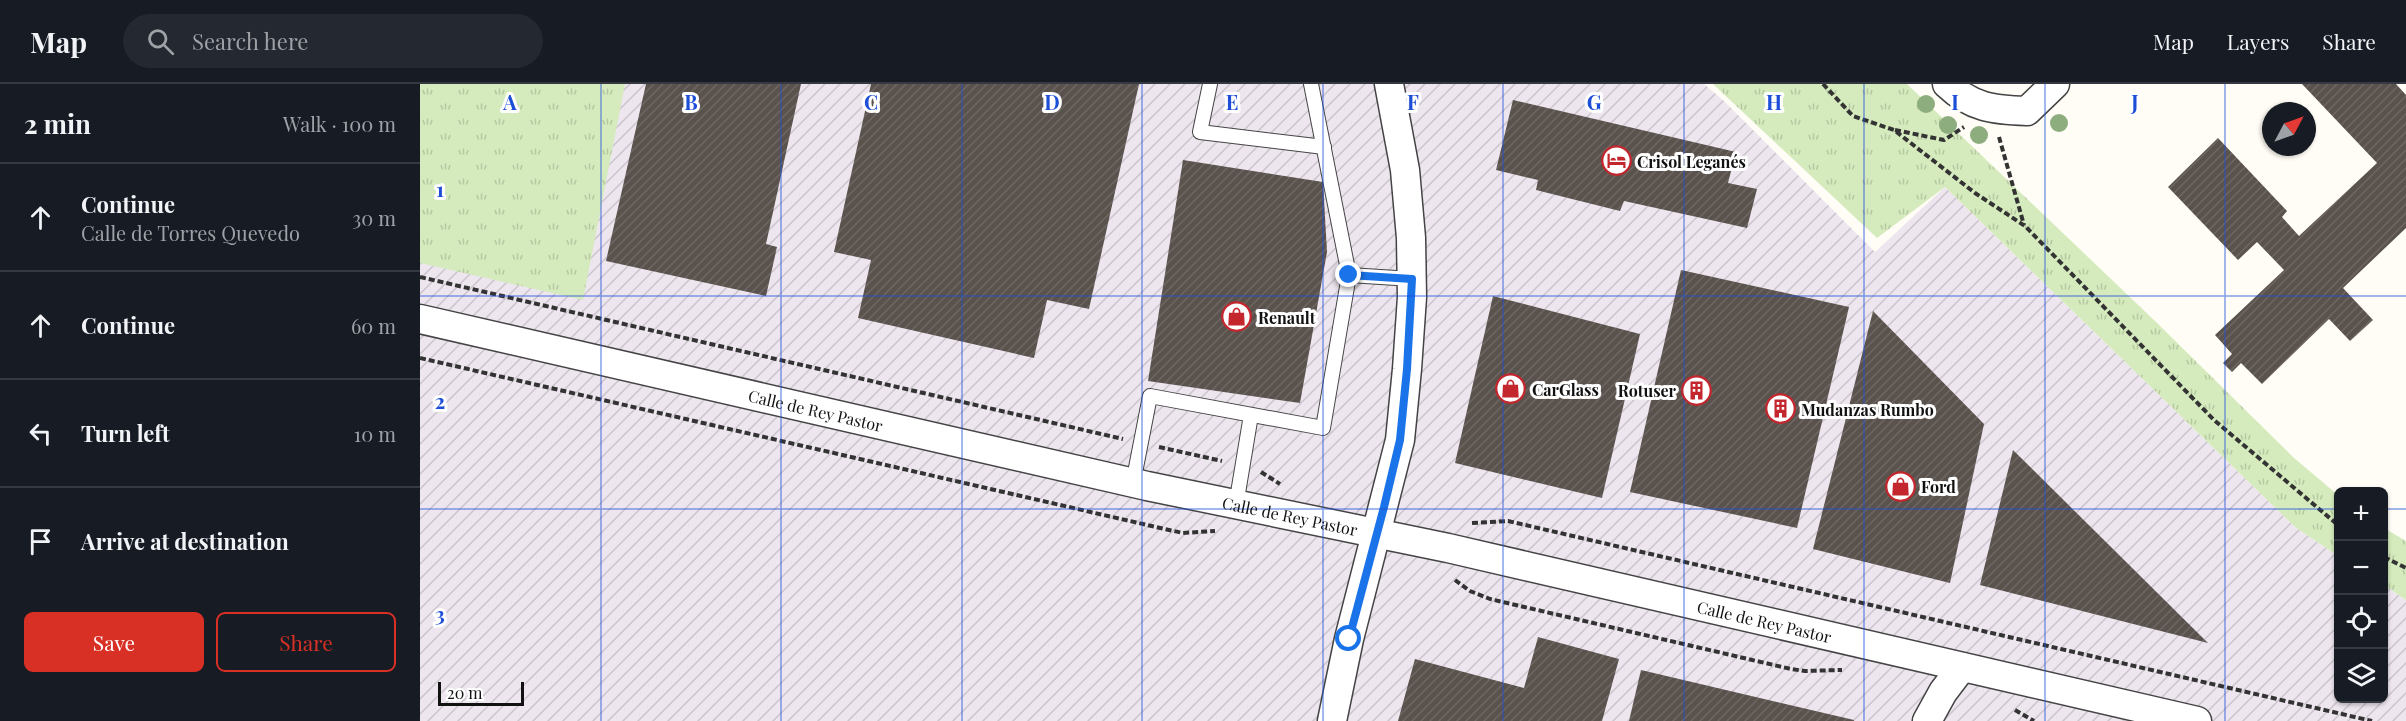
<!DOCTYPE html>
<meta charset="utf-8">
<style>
body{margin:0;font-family:"Playfair Display",serif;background:#242831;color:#f1f3f6}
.controls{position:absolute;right:18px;bottom:18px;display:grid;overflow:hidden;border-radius:9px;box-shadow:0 2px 4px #0004}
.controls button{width:54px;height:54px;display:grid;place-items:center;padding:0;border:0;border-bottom:2px solid #363941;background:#171b24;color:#f1f3f6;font:30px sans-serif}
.compass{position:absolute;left:1842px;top:18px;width:54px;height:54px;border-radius:50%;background:#171b24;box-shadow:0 2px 4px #0004;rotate:49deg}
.scale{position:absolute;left:18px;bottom:15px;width:86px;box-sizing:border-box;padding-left:6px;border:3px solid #111;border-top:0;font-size:16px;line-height:21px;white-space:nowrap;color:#111;-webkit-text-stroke:4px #fff;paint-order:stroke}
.stop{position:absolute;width:18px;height:18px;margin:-14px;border:4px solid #1a73e8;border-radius:50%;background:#fff}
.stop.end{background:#1a73e8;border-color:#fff;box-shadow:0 2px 6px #0008}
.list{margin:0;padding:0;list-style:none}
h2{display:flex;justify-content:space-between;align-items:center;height:78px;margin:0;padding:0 24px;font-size:26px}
h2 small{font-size:20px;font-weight:400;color:#9ea1a6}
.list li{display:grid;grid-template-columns:39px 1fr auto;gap:18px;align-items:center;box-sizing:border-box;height:108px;padding:0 24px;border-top:2px solid #363941}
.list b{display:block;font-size:22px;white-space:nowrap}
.list p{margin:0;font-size:20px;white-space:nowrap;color:#9ea1a6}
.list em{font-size:20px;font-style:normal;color:#9ea1a6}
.actions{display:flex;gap:12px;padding:18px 24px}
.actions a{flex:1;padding:14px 0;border:2px solid #d93025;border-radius:9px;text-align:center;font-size:21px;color:#d93025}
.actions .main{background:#d93025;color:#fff}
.icon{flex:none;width:33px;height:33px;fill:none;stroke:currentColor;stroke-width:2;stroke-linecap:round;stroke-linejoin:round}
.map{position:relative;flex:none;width:1986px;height:637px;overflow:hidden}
header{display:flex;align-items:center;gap:36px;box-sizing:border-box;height:84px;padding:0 30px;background:#171b24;border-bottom:2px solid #363941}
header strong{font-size:28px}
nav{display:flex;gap:33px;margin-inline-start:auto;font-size:21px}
.search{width:420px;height:54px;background:#242831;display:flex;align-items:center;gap:15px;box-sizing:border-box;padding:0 21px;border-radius:33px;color:#9ea1a6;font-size:22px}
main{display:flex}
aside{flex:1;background:#171b24}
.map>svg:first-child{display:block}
</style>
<header>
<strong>Map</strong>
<div class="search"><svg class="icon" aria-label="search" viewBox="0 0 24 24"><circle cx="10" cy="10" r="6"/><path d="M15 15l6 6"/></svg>Search here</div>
<nav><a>Map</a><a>Layers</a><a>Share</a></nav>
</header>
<main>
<aside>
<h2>2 min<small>Walk · 100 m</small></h2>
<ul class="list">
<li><svg class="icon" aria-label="ahead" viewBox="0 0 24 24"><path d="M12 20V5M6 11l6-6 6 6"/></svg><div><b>Continue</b><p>Calle de Torres Quevedo</p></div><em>30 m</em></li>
<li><svg class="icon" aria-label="ahead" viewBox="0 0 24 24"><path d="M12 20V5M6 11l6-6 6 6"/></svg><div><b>Continue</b></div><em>60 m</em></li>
<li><svg class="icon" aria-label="left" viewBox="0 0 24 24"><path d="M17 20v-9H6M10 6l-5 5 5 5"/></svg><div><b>Turn left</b></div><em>10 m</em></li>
<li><svg class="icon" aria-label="arrive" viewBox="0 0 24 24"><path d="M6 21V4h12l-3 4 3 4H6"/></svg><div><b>Arrive at destination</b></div></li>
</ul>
<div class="actions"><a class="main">Save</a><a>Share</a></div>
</aside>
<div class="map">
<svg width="1986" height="637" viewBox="0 0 1986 637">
<defs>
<pattern id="industrial-furrows" width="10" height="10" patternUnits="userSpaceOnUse" patternTransform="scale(1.5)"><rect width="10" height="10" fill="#eee6ef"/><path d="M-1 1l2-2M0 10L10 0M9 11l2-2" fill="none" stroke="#cbc4cc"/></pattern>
<pattern id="grass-tufts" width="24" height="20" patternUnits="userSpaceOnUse" patternTransform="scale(1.5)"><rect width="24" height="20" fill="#d5ebbd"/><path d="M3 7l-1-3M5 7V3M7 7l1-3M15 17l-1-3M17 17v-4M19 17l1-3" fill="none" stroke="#b6c8a1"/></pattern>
<pattern id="building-hatch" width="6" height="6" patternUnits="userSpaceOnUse" patternTransform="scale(1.5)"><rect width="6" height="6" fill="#5a524d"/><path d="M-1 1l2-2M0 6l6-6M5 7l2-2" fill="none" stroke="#6d6662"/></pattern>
</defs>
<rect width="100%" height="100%" fill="#fffdf5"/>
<!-- industrial -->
<polygon fill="url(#industrial-furrows)" points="0,0 1284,0 1304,17 1455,168 1525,103 1875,443 1918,472 1918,614 1964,614 1964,501 1986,516 1986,637 0,637"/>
<!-- grass -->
<g fill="url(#grass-tufts)">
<polygon points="0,0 205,0 163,216 0,179"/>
<polygon points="1293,0 1487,0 1736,238 1874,374 1918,411 1918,472 1875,443 1525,103 1457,154"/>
<polygon points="1964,444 1986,457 1986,516 1964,501"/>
</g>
<!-- building -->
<g fill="url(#building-hatch)">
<polygon points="226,0 381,0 346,160 357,163 346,212 186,177"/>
<polygon points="451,0 719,0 669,225 627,216 614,274 438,234 451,176 414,168"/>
<polygon points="1882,0 1976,0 1986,11 1986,144 1923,204 1953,236 1930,257 1909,235 1842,300 1821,279 1812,288 1803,279 1812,270 1795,251 1864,186 1837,158 1818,176 1748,103 1798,54 1867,127 1862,133 1879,152 1957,79"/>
<polygon points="1093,16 1316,68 1308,99 1337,105 1327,144 1204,117 1200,127 1116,106 1118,96 1076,86"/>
<polygon points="763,76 903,98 907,168 880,319 728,297"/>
<polygon points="1261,186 1429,223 1377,444 1210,408"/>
<polygon points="1073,212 1220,250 1182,414 1035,379"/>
<polygon points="1453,227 1564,340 1530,499 1393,465"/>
<polygon points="1593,366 1788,559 1560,501"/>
<polygon points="1118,553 1199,575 1182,637 978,637 995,575 1104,604"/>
<polygon points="1221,586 1434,636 1434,637 1209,637"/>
</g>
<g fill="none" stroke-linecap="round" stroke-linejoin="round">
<defs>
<g id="lane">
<polyline points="790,0 780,48 904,63"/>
<polyline points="929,191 992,195"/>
<polyline points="713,399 730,312 903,344 929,191 891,0"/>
<polyline points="816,421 831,331"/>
</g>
<g id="street">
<path d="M1527 0C1552 24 1574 26 1607 27L1635 0"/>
<path id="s1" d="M0 235 727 402 1028 464 1777 637"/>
<polyline points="912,637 929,555 980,356 987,285 992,213 991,154 985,86 969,0"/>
<polyline points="1507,637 1523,608 1542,583"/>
</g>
</defs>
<!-- lane casing -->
<use href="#lane" stroke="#444" stroke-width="16"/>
<!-- street casing -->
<use href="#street" stroke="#444" stroke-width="31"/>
<!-- path -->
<g stroke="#333" stroke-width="4" stroke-dasharray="6 3" stroke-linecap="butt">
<polyline points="1403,0 1433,32 1474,46 1555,109 1605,142 1794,336 1918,441"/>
<polyline points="1475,46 1524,56 1544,43"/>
<polyline points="1579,53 1604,141"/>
<polyline points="0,193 703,355"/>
<polyline points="0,274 749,446 763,449 795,447"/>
<polyline points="739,363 802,377"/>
<polyline points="841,388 860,400"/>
<polyline points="1052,439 1088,437 1952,637"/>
<polyline points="1964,473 1986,484"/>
<polyline points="1035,496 1050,507 1070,515 1371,585 1385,587 1422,586"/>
<polyline points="1595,626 1614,637"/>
</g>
<!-- lane -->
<use href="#lane" stroke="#fff" stroke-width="14"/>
<!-- street -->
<use href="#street" stroke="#fff" stroke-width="28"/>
</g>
<!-- trees -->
<g fill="#8dad7f">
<circle cx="1506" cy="20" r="9"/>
<circle cx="1639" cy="39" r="9"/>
<circle cx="1528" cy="41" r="9"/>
<circle cx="1559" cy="51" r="9"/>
</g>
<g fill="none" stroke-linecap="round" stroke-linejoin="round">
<!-- route -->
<polyline stroke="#1a73e8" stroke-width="8" points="929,191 992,195 987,285 980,356 964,423 929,555"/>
</g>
<!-- grid -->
<path fill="none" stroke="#1d4ed8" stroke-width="1.5" stroke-opacity="0.55" d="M181 0V637M361 0V637M542 0V637M722 0V637M903 0V637M1083 0V637M1264 0V637M1444 0V637M1625 0V637M1805 0V637M0 212H1986M0 425H1918M1964 425H1986"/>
<!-- icons -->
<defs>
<symbol id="hotel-ring" viewBox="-11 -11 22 22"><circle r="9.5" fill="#fff" stroke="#c4262e" stroke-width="1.5"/><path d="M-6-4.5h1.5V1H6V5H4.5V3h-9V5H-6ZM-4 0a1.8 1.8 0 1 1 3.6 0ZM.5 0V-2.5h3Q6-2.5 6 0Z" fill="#c4262e"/></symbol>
<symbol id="shop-ring" viewBox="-11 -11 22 22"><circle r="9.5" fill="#fff" stroke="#c4262e" stroke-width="1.5"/><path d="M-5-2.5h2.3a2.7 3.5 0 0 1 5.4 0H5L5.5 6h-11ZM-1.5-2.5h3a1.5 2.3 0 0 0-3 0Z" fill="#c4262e"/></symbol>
<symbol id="building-ring" viewBox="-11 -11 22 22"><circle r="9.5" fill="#fff" stroke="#c4262e" stroke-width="1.5"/><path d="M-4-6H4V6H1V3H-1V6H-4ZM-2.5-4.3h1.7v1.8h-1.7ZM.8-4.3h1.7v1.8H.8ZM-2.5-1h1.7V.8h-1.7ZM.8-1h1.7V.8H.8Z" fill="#c4262e"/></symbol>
</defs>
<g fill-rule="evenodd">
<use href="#hotel-ring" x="1180" y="60" width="33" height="33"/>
<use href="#shop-ring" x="800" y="216" width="33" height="33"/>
<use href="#shop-ring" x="1074" y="288" width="33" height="33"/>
<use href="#building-ring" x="1260" y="290" width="33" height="33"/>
<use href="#building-ring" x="1344" y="308" width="33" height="33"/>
<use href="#shop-ring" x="1464" y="386" width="33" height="33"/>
</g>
<g text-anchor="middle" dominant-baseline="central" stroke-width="6" stroke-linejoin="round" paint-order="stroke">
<!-- poi labels -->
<g font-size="16" font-weight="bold" fill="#111" stroke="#fff" text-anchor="start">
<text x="1217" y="77">Crisol Leganés</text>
<text x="838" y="233">Renault</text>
<text x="1112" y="305">CarGlass</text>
<text x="1256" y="306" text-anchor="end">Rotuser</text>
<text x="1381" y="325">Mudanzas Rumbo</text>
<text x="1501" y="402">Ford</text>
</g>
<!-- street labels -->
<g font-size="16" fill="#111" stroke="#fff">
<text stroke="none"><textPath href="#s1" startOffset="406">Calle de Rey Pastor</textPath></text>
<text stroke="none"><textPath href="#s1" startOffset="892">Calle de Rey Pastor</textPath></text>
<text stroke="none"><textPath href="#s1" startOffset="1378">Calle de Rey Pastor</textPath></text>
</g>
</g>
<g font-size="20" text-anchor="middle" font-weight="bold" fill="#1d4ed8" stroke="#fff" stroke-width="6" stroke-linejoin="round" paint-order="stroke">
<text x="90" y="26">A</text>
<text x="271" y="26">B</text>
<text x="451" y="26">C</text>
<text x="632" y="26">D</text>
<text x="812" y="26">E</text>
<text x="993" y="26">F</text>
<text x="1174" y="26">G</text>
<text x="1354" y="26">H</text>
<text x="1535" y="26">I</text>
<text x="1715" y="26">J</text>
<text x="20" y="113">1</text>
<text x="20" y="325">2</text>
<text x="20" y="538">3</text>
</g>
</svg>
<div class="controls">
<button>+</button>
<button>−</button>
<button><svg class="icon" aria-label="locate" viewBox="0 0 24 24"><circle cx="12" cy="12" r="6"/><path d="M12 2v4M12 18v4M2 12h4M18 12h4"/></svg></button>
<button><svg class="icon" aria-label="layers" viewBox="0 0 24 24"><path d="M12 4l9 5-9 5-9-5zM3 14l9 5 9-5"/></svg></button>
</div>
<svg class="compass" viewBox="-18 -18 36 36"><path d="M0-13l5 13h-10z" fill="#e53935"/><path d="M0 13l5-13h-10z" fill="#9ea1a6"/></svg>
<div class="scale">20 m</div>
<div class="stop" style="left:929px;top:555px"></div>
<div class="stop end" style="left:929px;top:191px"></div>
</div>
</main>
